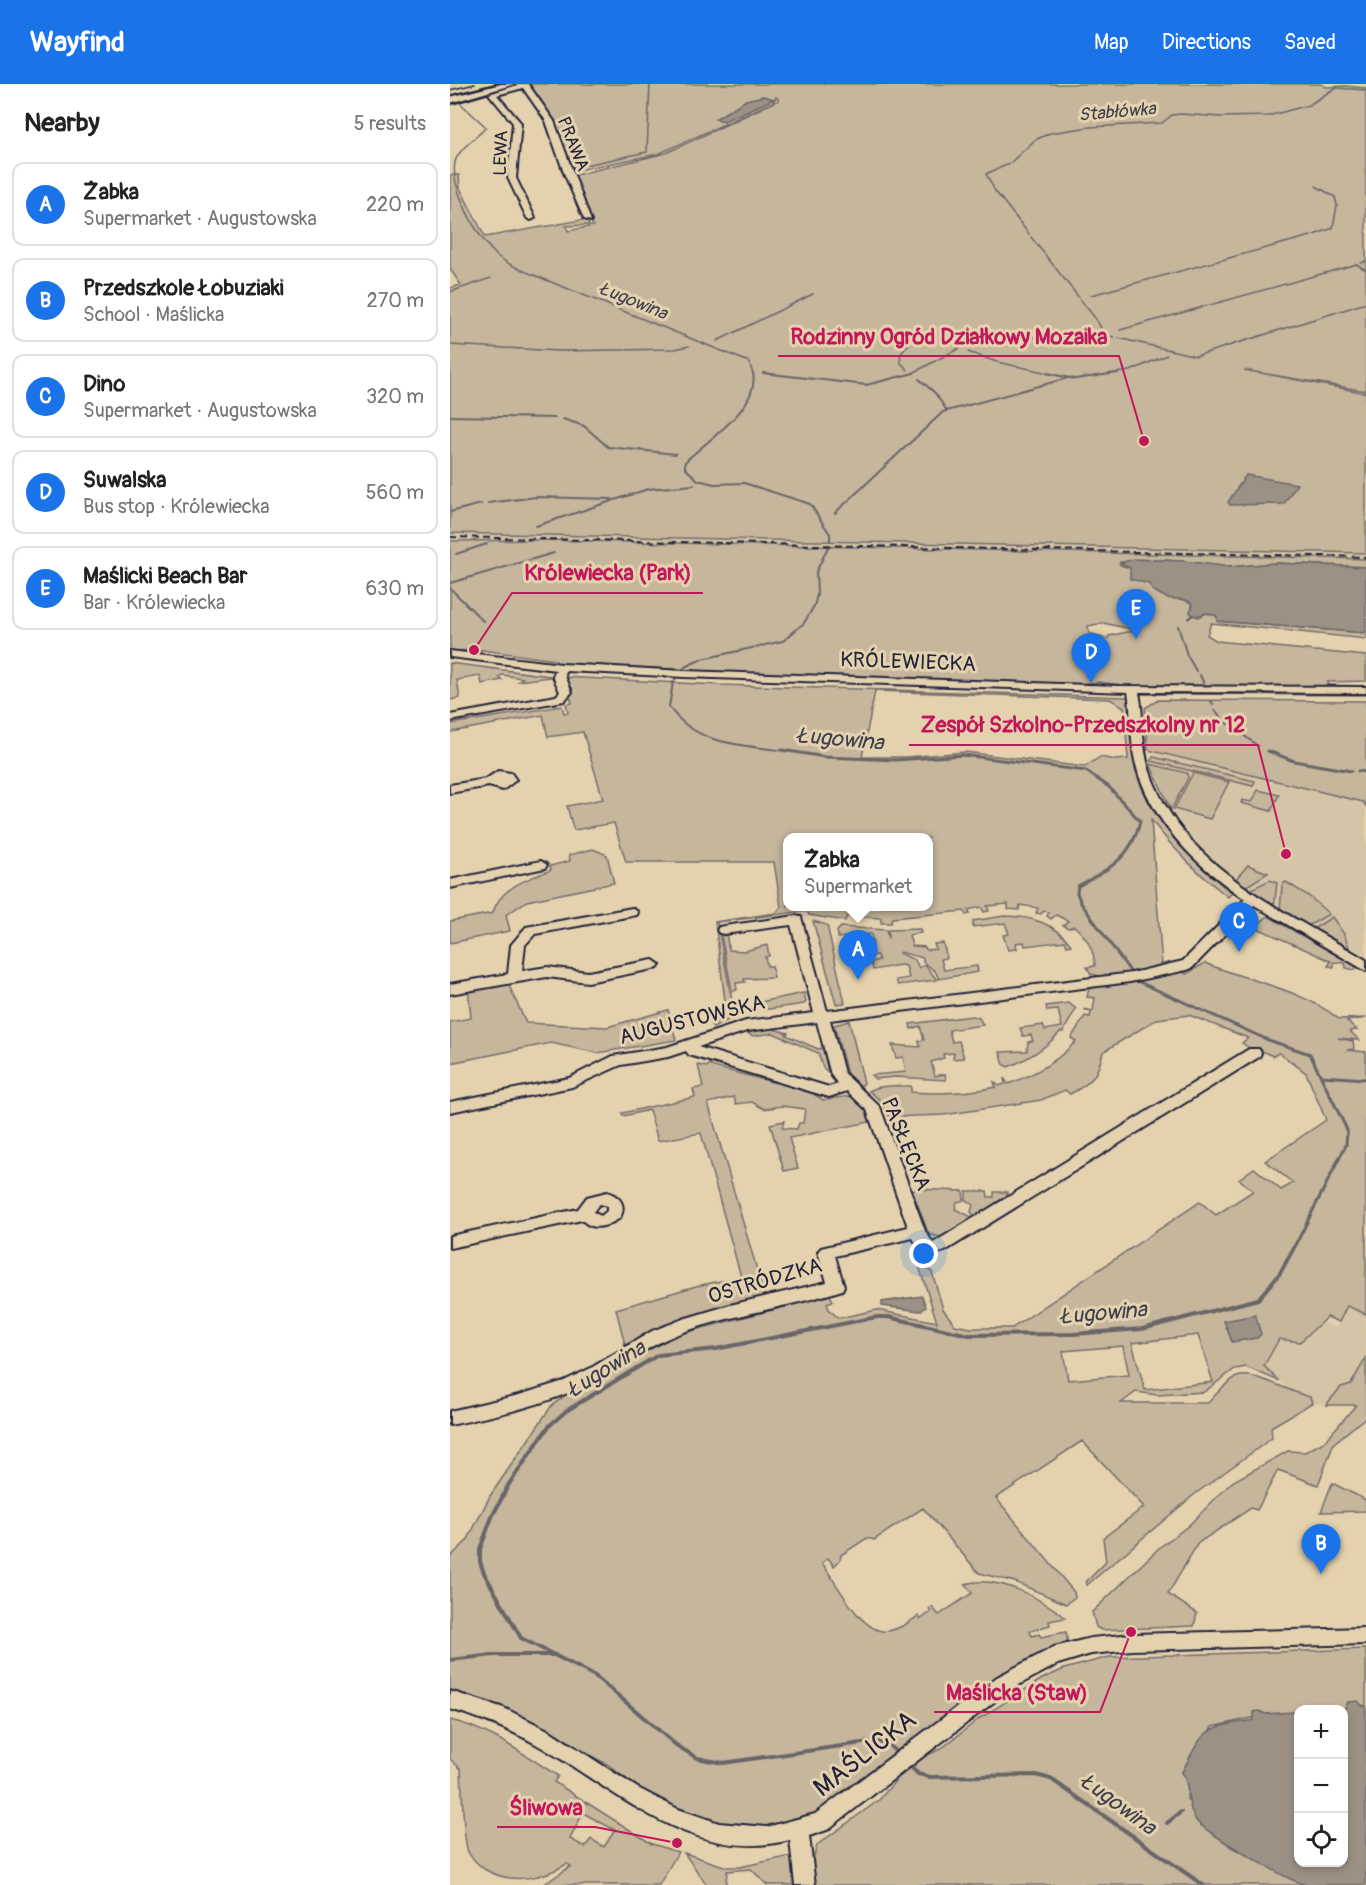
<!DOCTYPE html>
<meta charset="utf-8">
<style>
body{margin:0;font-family:Pangolin,sans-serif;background:#f6f6f6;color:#222}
.controls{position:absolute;right:18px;bottom:18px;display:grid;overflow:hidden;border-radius:12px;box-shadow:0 3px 9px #0003}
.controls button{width:54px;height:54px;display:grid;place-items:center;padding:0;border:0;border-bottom:2px solid #e0e0e0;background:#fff;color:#222;font:30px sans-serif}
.you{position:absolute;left:474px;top:1170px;width:21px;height:21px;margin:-15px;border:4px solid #fff;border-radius:50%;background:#1a73e8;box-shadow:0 0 0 9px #1a73e833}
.badge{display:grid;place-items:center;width:39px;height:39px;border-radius:50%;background:#1a73e8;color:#fff;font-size:20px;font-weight:700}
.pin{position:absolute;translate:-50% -50px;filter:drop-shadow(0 2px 3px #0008)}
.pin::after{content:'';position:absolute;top:32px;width:21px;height:18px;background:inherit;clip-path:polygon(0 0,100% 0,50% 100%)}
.popup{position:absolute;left:333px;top:749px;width:150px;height:78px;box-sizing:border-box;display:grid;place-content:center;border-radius:12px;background:#fff;filter:drop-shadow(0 2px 4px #0005);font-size:20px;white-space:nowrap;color:#767676}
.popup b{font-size:22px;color:#222}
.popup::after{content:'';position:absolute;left:50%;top:100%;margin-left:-12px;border:12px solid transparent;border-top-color:#fff}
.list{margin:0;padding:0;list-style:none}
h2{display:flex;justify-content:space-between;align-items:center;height:78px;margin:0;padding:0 24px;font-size:26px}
h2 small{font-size:20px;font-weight:400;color:#767676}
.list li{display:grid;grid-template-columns:39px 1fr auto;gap:18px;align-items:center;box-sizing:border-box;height:84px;margin:0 12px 12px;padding:0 12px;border:2px solid #e0e0e0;border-radius:12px}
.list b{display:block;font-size:22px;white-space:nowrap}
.list p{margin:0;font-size:20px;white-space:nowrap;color:#767676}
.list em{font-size:20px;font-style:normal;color:#767676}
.icon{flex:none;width:33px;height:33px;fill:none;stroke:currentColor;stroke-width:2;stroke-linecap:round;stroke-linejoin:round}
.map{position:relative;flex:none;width:916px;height:1801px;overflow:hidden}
header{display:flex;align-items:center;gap:36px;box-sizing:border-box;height:84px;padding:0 30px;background:#1a73e8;color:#fff}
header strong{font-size:28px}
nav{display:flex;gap:33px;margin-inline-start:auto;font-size:21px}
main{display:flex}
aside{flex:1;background:#fff}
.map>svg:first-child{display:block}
</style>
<header>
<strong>Wayfind</strong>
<nav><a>Map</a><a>Directions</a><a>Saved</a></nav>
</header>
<main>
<aside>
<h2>Nearby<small>5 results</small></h2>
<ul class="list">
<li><span class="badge">A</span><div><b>Żabka</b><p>Supermarket · Augustowska</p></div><em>220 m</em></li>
<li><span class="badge">B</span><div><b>Przedszkole Łobuziaki</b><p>School · Maślicka</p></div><em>270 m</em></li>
<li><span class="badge">C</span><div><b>Dino</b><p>Supermarket · Augustowska</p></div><em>320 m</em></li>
<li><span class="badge">D</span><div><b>Suwalska</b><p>Bus stop · Królewiecka</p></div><em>560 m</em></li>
<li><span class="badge">E</span><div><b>Maślicki Beach Bar</b><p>Bar · Królewiecka</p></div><em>630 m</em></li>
</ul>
</aside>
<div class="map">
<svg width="916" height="1801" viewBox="0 0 916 1801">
<rect width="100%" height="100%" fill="#e4d2af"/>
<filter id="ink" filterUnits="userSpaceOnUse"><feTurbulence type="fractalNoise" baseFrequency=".0167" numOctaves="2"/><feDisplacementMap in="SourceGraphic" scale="12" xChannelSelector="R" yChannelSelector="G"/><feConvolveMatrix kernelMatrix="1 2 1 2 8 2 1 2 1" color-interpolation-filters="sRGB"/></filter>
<g filter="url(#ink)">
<!-- built -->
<g fill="#d5c4a6">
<polygon points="0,449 916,469 916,475 95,456 0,457"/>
<polygon points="705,668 913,718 916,722 916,872 810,812 771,784 753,766 724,731 714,714 700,677"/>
<polygon points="897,1222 916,1230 916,1274 901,1300 891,1303 876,1321 862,1319 860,1313 842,1309 814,1282 829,1255 850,1258 874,1238 886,1243"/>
</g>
<!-- green -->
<g fill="#c5b69c" stroke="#746c6c" stroke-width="1.5" fill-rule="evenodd">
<polygon points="80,0 872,0 876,3 895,2 916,4 916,307 794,286 916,309 916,469 0,449 0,204 11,201 0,185 0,91 9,91 10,104 35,153 137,135 139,141 116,142 118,147 143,142 121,92 216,69 329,16 326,13 323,18 208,70 123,87 119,85 77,1"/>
<path d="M95 456 916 475V483L825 479 780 483 716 476 670 478V481L680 484 683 494 700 500 703 507 738 517 743 520 741 527 748 533 757 529 767 532 768 537 916 549V555L761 539 757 551 767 557 916 572V597L877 598 878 601 916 603 672 601 649 598 632 600 299 589 104 579 105 576 32 566 0 567V457ZM653 539 681 545 682 547 659 552 657 555 639 549 638 542Z"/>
<polygon points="0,579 100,592 101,593 69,597 73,594 52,591 49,593 52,596 32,600 30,592 7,596 10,614 0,616"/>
<path d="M114 593 269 601 677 613C684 625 680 659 683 676 696 733 738 774 782 809L778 813C748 790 724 766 701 736L712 882C689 886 664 897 641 890L637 883 645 882C644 865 637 853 624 842L618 844 613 841 618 837 606 831 601 835 597 832 599 828 594 827 591 830 586 829 588 824 570 821 569 826 558 825V820L537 822 539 827 534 828 531 823 518 826 520 830 516 831 514 827 442 834 441 839H431V834L397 832 395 837 359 831 357 827 267 838 285 932 263 944 261 941 280 931 275 917 265 838 326 829 331 823 324 778H176L164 739 124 746 123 744 117 722 153 715 133 648 98 653 93 631 0 648V640L112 622 114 629H118L116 620 122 619ZM425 607 660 615 674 623 678 675 666 676 650 673 635 683 515 668 456 673H412ZM338 754H478V822H338Z"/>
<polygon points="699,608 916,609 916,611 691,610"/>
<polygon points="708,616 916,617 916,722 913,718 698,666 695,624"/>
<polygon points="703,673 805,697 803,702 701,677"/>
<polygon points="700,680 737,689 738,694 721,726"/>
<polygon points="743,689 779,698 760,735 724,725"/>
<polygon points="808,706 829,711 821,727 791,719 792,716 802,718"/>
<path d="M143 765 157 771 164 799 77 817 56 831 60 847 0 859V837L43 829C49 804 79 794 101 786L100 782 120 777 119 771Z"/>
<polygon points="798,781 818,789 795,803 785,796"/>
<polygon points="820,796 827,799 824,823 799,806"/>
<polygon points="836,798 860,813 879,830 858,842 830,827 832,801"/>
<path d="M554 832C579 832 606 839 621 861L617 862 615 857 575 862 574 858 566 859 567 865 558 866 553 851 559 850 555 839 523 843V837Z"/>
<polygon points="818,832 907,883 904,886 896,884 895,879 884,878 884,883 878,882 881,877 805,843"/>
<polygon points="882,833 894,850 900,866 863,845"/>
<polygon points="363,837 377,841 395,919 386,920"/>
<polygon points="391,843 436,846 438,855 438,846 470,845 471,849 459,851 462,862 475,863 476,866 486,865 484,860 493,859 497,874 491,875 494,886 527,882 528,888 489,895 485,887 473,878 473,874 450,868 449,869 465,876 469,884 475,881 487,896 448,901 446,896 459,894 456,882 450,881 423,886 421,878 429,876 427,871 419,872 417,862 423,861 421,850 388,854 387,847"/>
<polygon points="276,850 279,866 295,867 317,861 319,872 315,873 317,882 322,882 324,894 294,895 295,898 286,899 287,906 282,907 271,851"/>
<path d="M755 879C800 898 850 904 889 935L916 934 897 937 907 946 900 947 909 956 888 954 903 957 904 965 897 966 916 968V1230L897 1222 889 1238 877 1233 850 1258 829 1255 814 1282 829 1297 796 1283 785 1285 754 1308 708 1311 686 1308 671 1319H758C766 1311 776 1297 787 1293 803 1286 841 1309 860 1313L862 1319 821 1343 822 1354 745 1410 637 1501 636 1498 656 1478 653 1454 694 1423 632 1357 546 1414 624 1508 625 1513 616 1520 565 1498 529 1489 473 1424 424 1456 417 1454 391 1471 390 1476 384 1482 378 1474 372 1479C386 1497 411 1551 438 1547 450 1545 459 1538 468 1532L471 1535 481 1528 479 1525 482 1523 489 1531 522 1509 515 1500C546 1491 585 1512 610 1529L615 1534 599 1537 600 1541 580 1547 582 1552 589 1550 591 1553 616 1548 618 1561 376 1727 331 1747 244 1738 188 1704 157 1680 96 1649 0 1612V1473L17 1457 40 1412 102 1321 112 1314V1312L226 1251 380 1211 383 1217 377 1219 379 1226 389 1234 427 1226 487 1238 468 1179 482 1188 493 1225 505 1241 521 1244H562L750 1118 766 1131 803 1107 789 1095 804 1084 831 1106 843 1099 815 1077 876 1036 856 989 829 969 823 972 806 964 802 966 792 959 798 954 739 931 707 935 653 968C648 991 642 999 620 1010L615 1006 591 1016 494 1031 440 1033 430 1016 419 1007C430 1000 448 1002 461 1002V1008C490 1010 517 1009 546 1003L544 998 549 1002 555 1000 554 994 558 1000C584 991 608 977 626 957L621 954 635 932 640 933 641 928 634 925 643 927 645 914 637 913 639 903 732 887 736 890ZM748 1251 763 1298 695 1306 682 1259ZM673 1262 679 1291 618 1296 613 1267Z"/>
<polygon points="57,897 76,939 157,943 218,926 226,956 147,969 101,959 0,979 0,938 21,934 18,903"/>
<polygon points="354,909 356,918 354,920 312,926 310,918"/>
<path d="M619 919 626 925 613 948H610C596 964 578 975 558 983L554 981 550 968 577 967 578 958 583 957 581 951 573 952 570 944 593 941 595 946 612 943 608 926 597 927 596 922Z"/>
<polygon points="522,932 529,934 533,941 499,946 502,958 509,957 514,974 503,975 504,969 493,970 494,974 481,978 485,992 495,990 496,996 445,993 425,995 421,991 456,988 453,973 446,974 442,961 470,963 469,957 474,956 470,942 461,945 460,940"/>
<polygon points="399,937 414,999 411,1002 397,990 384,941"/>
<polygon points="319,944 338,949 336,951 368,965 373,964 378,988 373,984 368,969 323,949 303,952 297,949"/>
<polygon points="261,978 261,982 268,984 326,999 330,997 332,1000 356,1005 373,1016 400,1012 413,1020 420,1038 339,1054 348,1084 334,1087 320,1040 334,1037 332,1044 347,1045 349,1039 353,1039 355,1025 332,1022 314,1025 302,1018 286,1020 284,1013 258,1019 315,1213 209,1244 175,1261 166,1225 246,1202 291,1193 251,1049 208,1057 199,1026 173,1032 172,1029 245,1013 243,1005 253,1003 248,981 257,983"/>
<polygon points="466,1105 513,1107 514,1116 507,1118 505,1125 524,1134 492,1153 479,1151 462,1106"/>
<polygon points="516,1107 537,1107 538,1113 544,1113 544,1108 557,1108 557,1111 526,1133 521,1128 523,1121 516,1116"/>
<polygon points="916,1274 916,1333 884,1359 868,1401 828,1386 807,1426 801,1424 748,1459 718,1510 747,1529 744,1542 651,1546 646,1543 642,1528 710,1463 738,1442 782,1398 838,1367 855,1368 874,1358 906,1321 876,1321 891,1303 901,1300"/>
<polygon points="882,1399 916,1416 916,1427 871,1428"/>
<path d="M916 1565V1622L898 1618 894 1626H848V1630C834 1625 780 1639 762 1643L732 1688 738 1697 737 1715 767 1751 781 1763 855 1801H364L362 1780 367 1761 429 1716 446 1696 474 1673 492 1664 530 1634 592 1595 614 1585 659 1573Z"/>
<path d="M0 1636C40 1645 73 1670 108 1692L104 1698 202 1760 228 1768 209 1801H93L121 1782 117 1780C91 1795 61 1801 34 1785 29 1781 21 1774 18 1768 13 1756 12 1702 11 1685L0 1675ZM133 1729 165 1746 154 1763 141 1755 135 1763 120 1755Z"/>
<polygon points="234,1769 277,1783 290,1783 341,1772 347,1776 349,1801 317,1801 301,1785 277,1787 276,1801 257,1801"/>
</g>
<!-- water -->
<g fill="#9c9184" stroke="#6b6567" stroke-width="1.5">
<polygon points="313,12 324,15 274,37 265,35 296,16"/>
<polygon points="796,391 847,400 834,420 780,421 778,418"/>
<path d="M684 475 734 477 780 483 825 479 916 483V549L767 537V532L757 529 744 532 740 528 743 520C731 511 725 518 715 513 710 511 707 508 702 506L699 500 680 495V484L670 479Z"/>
<polygon points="472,1212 476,1223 470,1227 432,1222 432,1218"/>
<polygon points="805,1231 811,1250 807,1254 782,1258 774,1237"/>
<path d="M908 1617 912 1622H916V1801C897 1801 874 1801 856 1801 841 1798 752 1747 745 1735 735 1718 741 1702 732 1688 755 1643 754 1644 804 1636V1628L810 1627 815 1630 844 1628 848 1630V1778H894V1626L898 1618Z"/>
</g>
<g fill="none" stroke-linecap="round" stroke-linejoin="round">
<!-- stream-far3 -->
<g stroke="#6b6567" stroke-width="1.5">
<path d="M9 18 36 43C27 54 9 64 5 78 0 104 28 154 46 171 55 179 68 184 79 189L299 278 303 290"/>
<polyline points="121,84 197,68 200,0"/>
<polyline points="579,150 545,107 536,90 559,80 585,56 600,49 640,43 712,39 722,31 731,30 770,33 818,32 859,21 885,4 916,6"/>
<polyline points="864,151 883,144 887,121 885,113 866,102"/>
<polyline points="581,153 645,234 651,244 650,249"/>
<polyline points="911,179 916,177"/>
<polyline points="906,180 916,186"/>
<polyline points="0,208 41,194"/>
<polyline points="641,211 861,152"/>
<polyline points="670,246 907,180"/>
<polyline points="647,249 664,253"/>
<polyline points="454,250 461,257 450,271 451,279 458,286"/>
<polyline points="668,254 746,272 916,219"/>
<polyline points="267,257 363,210"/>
<polyline points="0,261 108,267 225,265 239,262"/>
<polyline points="518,268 547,278 603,290"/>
<polyline points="313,289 324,290"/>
<polyline points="461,290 515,261 565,254 640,250"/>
<polyline points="658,290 680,287 717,271"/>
</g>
<!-- stream-far2 -->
<g stroke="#6b6567" stroke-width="2">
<path d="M303 289C310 324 257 356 235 378V384L248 396 264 400 294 399 360 420 380 450V457"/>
<polyline points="313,289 416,301 464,289"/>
<polyline points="596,289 625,295 668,289"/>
<polyline points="469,295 485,309 497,327"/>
<polyline points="0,332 105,334"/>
<polyline points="113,335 134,342 158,363 226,370"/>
<polyline points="38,419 86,413 162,415"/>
<polyline points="0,428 31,420"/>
<polyline points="385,429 493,328 618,294"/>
<polyline points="86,442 198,405 244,401"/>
<polyline points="6,470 37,460"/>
<polyline points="0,499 104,469"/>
<polyline points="0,504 33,537"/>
<polyline points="738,535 743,531"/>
<polyline points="728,542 737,571 746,587"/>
<polyline points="750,591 754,600"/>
<polyline points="761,617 763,620"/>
<polyline points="765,626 774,637 808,662"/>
<path d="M342 668C295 660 248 664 219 623L223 598 235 583 252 575 333 557 354 539 364 522 367 511 366 488 378 463"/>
</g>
<!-- stream-far1 -->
<g stroke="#6b6567" stroke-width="3">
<path d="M332 666 375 673 446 676 513 671 636 687 659 703 690 737C682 774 658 786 628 802L627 809 631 819 687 897 818 956 860 970 897 1046 896 1061 846 1160"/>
<polyline points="818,667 844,677 901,687"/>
<polyline points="908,687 916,688"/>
<polyline points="872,992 916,995"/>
</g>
<!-- stream -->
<g stroke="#6b6567" stroke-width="4">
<polyline points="0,1576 44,1571 105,1571"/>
<polyline points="448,1670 439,1661 426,1657 273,1679 247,1674 226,1661 145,1592 71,1554 34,1489 30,1478 30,1465 42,1433 59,1400 99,1342 116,1327 208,1271 266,1265 427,1233 438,1233 519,1251 623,1250 692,1245 808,1215 830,1189 847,1158"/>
<polyline points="459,1681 468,1690 480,1693 586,1691 601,1695 753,1801"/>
<polyline points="717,1739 731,1728"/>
</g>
<defs>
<g id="minor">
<polygon points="71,0 78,0 104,37 141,137 134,135 114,89 96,37 73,4 47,11 71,39 66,94 85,134 81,136 77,134 58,94 63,39 39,10"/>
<path d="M0 567 112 580 234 587 669 602 916 603V609L689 608C694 634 691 660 699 685 731 784 835 826 916 876V887L804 821 742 884 737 886 680 898 380 936 394 989 430 1023 475 1147 483 1159 799 965H809L811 969 809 973 495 1167C479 1173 471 1169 463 1154L385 1172 394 1202 392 1206C338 1224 281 1230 228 1250 196 1262 171 1285 140 1299 96 1321 48 1331 0 1341V1327L69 1311 114 1297 141 1284 202 1247 233 1235 280 1221 377 1198 368 1168 371 1164 458 1143 417 1026 397 1007 379 1013 239 971 236 967 218 973 171 981 122 1003 0 1028V1018L119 994 163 972 217 963 296 937 364 929 341 841 274 850 269 849 267 846 269 843 274 842 346 832 351 833 377 927 682 889 733 877 795 815C746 782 699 736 685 677 680 655 682 631 678 608L234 593 116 587 115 592 122 608 114 617 0 637V631L106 612 110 608 103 592 106 586 0 573ZM367 938 381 991 388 1000 379 1003 248 963 297 947Z"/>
<polygon points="48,687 61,689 66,696 53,706 39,702 0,709 0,701 36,695"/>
<polygon points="91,777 97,781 95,784 0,804 0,796"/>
<polygon points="182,824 188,828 187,831 85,850 75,861 72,887 97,883 138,888 203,876 210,881 208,884 138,898 97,893 0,910 0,900 58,890 61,861 76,843"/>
<path d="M157 1108C170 1112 177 1121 170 1134 158 1142 144 1148 132 1136L0 1164V1152L128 1125 137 1113ZM149 1120 157 1122V1127L151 1132 143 1128Z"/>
<path d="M916 1544V1560L682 1566 641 1570 608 1580 561 1605 377 1746 359 1752 365 1801H345L340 1756C241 1782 164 1703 84 1659 56 1644 31 1634 0 1625V1607L54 1624 100 1647 186 1703 228 1725 269 1739 317 1743 365 1730 547 1593 604 1563 641 1554 682 1550Z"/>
</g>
<polygon id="major" points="51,0 65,0 0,19 0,13"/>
</defs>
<!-- minor casing -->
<use href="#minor" stroke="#22223b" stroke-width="4"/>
<!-- major casing -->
<use href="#major" stroke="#22223b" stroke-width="5"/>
<!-- minor -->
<use href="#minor" fill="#e4d2af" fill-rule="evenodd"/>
<!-- major -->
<use href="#major" fill="#e4d2af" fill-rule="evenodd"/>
<!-- tram -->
<polyline stroke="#22223b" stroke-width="1.5" points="0,6 25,0"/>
<!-- rail -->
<polyline stroke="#22223b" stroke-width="2" stroke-dasharray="7 4" stroke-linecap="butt" points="0,453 916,473"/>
</g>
</g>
<g text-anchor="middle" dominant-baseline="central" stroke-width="6" stroke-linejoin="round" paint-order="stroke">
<!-- far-water labels -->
<g font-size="18" font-style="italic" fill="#403e4d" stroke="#e4d2af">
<text transform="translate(667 28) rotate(-5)">Stabłówka</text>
<text transform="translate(183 217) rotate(22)">Ługowina</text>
</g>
<!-- far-street labels -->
<g font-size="18" fill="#22223b" stroke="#e4d2af">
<text transform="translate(123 60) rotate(68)">PRAWA</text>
<text transform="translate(51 69) rotate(-88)">LEWA</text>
</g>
<!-- street labels -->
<g font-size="21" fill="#22223b" stroke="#e4d2af">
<text transform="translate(458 578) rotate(2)">KRÓLEWIECKA</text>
<text transform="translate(242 936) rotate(-14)">AUGUSTOWSKA</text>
<text transform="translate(456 1060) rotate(68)">PASŁĘCKA</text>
<text transform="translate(315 1197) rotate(-16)">OSTRÓDZKA</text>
</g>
<!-- water labels -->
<g font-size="22" font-style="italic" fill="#403e4d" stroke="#e4d2af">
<text transform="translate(390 655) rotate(5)">Ługowina</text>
<text transform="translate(653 1229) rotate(-5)">Ługowina</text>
<text transform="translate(156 1285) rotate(-32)">Ługowina</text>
<text transform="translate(668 1720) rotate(36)">Ługowina</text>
</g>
<!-- near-street labels -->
<g font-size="26" fill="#22223b" stroke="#e4d2af">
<text transform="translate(415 1670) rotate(-38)">MAŚLICKA</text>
</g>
</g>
<!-- callouts -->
<path fill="none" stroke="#c2185b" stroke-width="2" d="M694 357L669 272H328M24 566L62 509H253M836 770L808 661H459M681 1548L650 1628H484M227 1759L145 1743H47"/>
<g fill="#c2185b" stroke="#e4d2af" stroke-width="2">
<circle cx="694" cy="357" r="6"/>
<circle cx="24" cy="566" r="6"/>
<circle cx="836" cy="770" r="6"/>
<circle cx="681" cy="1548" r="6"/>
<circle cx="227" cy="1759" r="6"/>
</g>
<g font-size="22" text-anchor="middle" font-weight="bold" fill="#c2185b" stroke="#e4d2af" stroke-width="6" stroke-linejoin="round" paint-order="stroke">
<text x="499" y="260">Rodzinny Ogród Działkowy Mozaika</text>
<text x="158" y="496">Królewiecka (Park)</text>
<text x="633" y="648">Zespół Szkolno-Przedszkolny nr 12</text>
<text x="567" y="1616">Maślicka (Staw)</text>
<text x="96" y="1731">Śliwowa</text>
</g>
</svg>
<div class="controls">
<button>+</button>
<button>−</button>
<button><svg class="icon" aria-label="locate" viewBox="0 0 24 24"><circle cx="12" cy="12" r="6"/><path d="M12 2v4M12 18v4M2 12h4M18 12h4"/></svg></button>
</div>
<div class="you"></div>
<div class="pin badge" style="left:408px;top:896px">A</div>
<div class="popup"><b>Żabka</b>Supermarket</div>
<div class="pin badge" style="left:871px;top:1490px">B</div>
<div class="pin badge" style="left:789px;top:868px">C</div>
<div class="pin badge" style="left:641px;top:599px">D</div>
<div class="pin badge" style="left:686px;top:555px">E</div>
</div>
</main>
